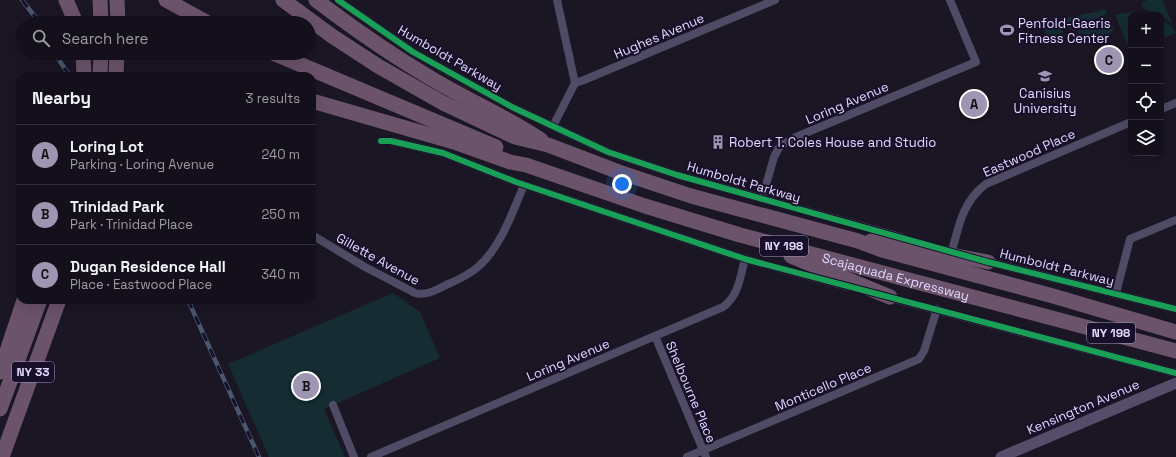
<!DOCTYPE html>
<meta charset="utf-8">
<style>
body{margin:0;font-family:"Space Grotesk",sans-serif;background:#1d1924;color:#f1f3f6}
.controls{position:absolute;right:12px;top:12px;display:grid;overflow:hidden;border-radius:8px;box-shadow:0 4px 16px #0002}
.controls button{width:36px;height:36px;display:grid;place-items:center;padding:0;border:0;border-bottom:1px solid #33303a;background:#14101b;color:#f1f3f6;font:20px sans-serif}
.you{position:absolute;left:622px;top:184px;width:14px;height:14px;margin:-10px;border:3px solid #fff;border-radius:50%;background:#1a73e8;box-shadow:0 0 0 6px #1a73e833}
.badge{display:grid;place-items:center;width:26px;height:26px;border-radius:50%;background:#9d95b2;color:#111;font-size:13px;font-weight:700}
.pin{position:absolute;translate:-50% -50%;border:2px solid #fff;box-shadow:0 1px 4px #0006}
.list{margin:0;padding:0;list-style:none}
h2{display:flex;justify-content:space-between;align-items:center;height:52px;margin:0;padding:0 16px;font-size:17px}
h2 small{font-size:13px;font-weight:400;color:#9d9da3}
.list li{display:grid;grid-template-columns:26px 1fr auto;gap:12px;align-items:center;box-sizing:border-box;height:60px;padding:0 16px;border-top:1px solid #33303a}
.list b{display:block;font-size:15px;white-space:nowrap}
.list p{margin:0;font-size:13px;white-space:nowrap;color:#9d9da3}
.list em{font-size:13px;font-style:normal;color:#9d9da3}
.icon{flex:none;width:22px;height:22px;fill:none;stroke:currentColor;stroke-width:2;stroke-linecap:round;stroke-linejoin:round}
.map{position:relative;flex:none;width:1176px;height:457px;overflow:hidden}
.search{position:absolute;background:#14101b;box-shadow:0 4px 16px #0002;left:16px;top:16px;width:300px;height:44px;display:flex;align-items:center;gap:10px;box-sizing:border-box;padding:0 14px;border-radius:22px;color:#9d9da3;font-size:15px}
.panel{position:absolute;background:#14101b;box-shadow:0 4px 16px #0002;left:16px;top:72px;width:300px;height:232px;border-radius:12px}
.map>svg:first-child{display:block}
</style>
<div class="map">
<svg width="1176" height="457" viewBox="0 0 1176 457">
<rect width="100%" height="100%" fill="#1a1624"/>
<!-- green -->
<g fill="#142c32">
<polygon points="1147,0 1162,0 1172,22 1171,23 1161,15 1144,9 1141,4"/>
<polygon points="1105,9 1107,14 1071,29 1066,18 1099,11"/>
<polygon points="1132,12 1148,15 1131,15 1131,42 1127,44 1115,15"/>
<polygon points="1108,18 1114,30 1099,43 1087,35 1076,32"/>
<polygon points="1057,20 1063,32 1051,37 1049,34 1046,35 1042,23"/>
<polygon points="1161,20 1171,26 1176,33 1161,39"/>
<polygon points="393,293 420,312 440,358 324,409 345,457 269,457 228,364"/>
</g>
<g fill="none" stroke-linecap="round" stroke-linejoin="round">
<!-- street -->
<g stroke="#504b65" stroke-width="8">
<polyline points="338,0 413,52 512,107 608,152 677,175 901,237"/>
<polyline points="557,0 575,83"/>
<polyline points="575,83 584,80 775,0"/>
<polyline points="1161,109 1176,103"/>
<polyline points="553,126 575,83"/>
<polyline points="381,141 391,141 443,153 516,182 745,259 849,287"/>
<polyline points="762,199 774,157 780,146 796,137 976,62 950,0"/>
<path d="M312 235 365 267 415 293C426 296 436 290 446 285 458 280 471 274 480 265 501 246 513 211 524 185"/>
<path d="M952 251C959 225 963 201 986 184L1131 122"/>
<polyline points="985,261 1176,309"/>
<polyline points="1116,293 1130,239 1176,220"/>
<polyline points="887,297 1176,373"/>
<polyline points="655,336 706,457"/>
<polyline points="333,405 354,457"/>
<path d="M371 457 723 307C739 295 740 277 745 259"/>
<polyline points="687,457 919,359 924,351 937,309"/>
</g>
<!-- secondary -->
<polyline stroke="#544e6a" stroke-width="11" points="1001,457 1176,383"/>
<!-- highway -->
<g stroke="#6b536b" stroke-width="15">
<polyline points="66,0 76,23"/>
<polyline points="100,0 101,23"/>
<polyline points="117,0 118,23"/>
<polyline points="166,0 208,23"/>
<polyline points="283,0 332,36 378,66 443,103 515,137 548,145 619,172 691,196 858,241 882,250 1053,296 1176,332"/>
<path d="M316 0C354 29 393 56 434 80 469 101 507 117 541 140"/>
<polyline points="83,53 84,76"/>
<polyline points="273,53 496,147"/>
<polyline points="100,76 101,53"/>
<polyline points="116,76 117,53"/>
<path id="s1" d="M312 101 454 142 510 162 526 165 645 206 740 235 1176 351"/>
<polyline points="871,241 886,241 951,255 988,262"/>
<polyline points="791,256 890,297"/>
<polyline points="0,372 24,300"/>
<polyline points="0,409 40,300"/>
<polyline points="2,457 59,300"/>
</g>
<defs>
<g id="rail">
<polyline points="22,0 40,23"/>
<polyline points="54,53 70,76"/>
<polyline points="188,300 259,457"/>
</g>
</defs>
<!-- rail casing -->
<use href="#rail" stroke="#49586f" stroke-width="4.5"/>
<!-- rail -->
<use href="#rail" stroke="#18102a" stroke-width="3" stroke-dasharray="9" stroke-linecap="butt"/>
<defs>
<g id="cycleway">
<polyline points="338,0 413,52 512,107 608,152 677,175 988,262 1176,309"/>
<polyline points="381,141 391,141 443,153 516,182 745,259 1176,373"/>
</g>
</defs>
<!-- cycleway casing -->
<use href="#cycleway" stroke="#18102a" stroke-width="8"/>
<!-- cycleway -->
<use href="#cycleway" stroke="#1a9f57" stroke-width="6"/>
</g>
<!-- icons -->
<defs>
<symbol id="stadium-bare" viewBox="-9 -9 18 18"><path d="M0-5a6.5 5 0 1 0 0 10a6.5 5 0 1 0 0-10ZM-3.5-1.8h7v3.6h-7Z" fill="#9d95b2" stroke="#18102a" stroke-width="2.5" paint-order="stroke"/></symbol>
<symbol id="university-bare" viewBox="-9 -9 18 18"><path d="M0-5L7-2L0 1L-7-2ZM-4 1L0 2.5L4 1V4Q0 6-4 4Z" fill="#9d95b2" stroke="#18102a" stroke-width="2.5" paint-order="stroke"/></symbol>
<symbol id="building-bare" viewBox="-9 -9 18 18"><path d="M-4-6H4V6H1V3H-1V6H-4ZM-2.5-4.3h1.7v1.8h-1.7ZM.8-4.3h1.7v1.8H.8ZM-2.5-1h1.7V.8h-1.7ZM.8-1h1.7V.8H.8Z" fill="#9d95b2" stroke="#18102a" stroke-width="2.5" paint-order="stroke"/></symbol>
</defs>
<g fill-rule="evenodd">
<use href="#stadium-bare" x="997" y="20" width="20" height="20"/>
<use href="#university-bare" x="1035" y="66" width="20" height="20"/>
<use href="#building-bare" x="708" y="132" width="20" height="20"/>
</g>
<g text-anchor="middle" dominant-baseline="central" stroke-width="4" stroke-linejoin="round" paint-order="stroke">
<!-- shield labels -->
<g fill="#18102a" stroke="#a69dbf" stroke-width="1">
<rect x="760" y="236" width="48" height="20" rx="3"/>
<rect x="1087" y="323" width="48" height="20" rx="3"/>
<rect x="12" y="362" width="42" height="20" rx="3"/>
</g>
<g font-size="12" font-weight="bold" fill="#e3d9ff">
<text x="784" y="246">NY 198</text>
<text x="1111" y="333">NY 198</text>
<text x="33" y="372">NY 33</text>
</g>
<!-- poi labels -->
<g font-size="13" fill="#e3d9ff" stroke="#18102a" text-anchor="start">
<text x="1018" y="23">Penfold-Gaeris<tspan x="1018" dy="15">Fitness Center</tspan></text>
<text x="1045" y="93" text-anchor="middle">Canisius<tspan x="1045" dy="15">University</tspan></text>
<text x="729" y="142">Robert T. Coles House and Studio</text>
</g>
<!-- street labels -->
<g font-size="13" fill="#e3d9ff" stroke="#18102a">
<text transform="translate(659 36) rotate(-23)">Hughes Avenue</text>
<text transform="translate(450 58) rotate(30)">Humboldt Parkway</text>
<text transform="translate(847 103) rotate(-23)">Loring Avenue</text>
<text transform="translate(1029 153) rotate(-24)">Eastwood Place</text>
<text transform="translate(744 182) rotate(16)">Humboldt Parkway</text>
<text transform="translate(378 259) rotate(29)">Gillette Avenue</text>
<text transform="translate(1057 267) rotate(14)">Humboldt Parkway</text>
<text stroke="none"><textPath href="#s1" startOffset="610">Scajaquada Expressway</textPath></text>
<text transform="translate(568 360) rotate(-23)">Loring Avenue</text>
<text transform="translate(823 387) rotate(-23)">Monticello Place</text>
<text transform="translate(691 392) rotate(67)">Shelbourne Place</text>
<text transform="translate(1083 407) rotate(-23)">Kensington Avenue</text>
</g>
</g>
</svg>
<div class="controls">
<button>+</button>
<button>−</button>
<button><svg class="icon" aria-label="locate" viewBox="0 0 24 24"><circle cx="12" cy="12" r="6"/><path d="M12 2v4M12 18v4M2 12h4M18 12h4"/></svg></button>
<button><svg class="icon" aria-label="layers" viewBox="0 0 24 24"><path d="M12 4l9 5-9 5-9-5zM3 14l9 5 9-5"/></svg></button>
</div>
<div class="you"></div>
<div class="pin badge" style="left:974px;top:104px">A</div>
<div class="pin badge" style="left:306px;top:386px">B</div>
<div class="pin badge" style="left:1109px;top:60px">C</div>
<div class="search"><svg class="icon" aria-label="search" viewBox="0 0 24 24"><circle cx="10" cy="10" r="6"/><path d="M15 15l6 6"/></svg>Search here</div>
<section class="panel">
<h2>Nearby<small>3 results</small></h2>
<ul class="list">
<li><span class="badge">A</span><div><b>Loring Lot</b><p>Parking · Loring Avenue</p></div><em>240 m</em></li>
<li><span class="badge">B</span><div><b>Trinidad Park</b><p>Park · Trinidad Place</p></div><em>250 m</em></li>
<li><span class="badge">C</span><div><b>Dugan Residence Hall</b><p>Place · Eastwood Place</p></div><em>340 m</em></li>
</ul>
</section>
</div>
